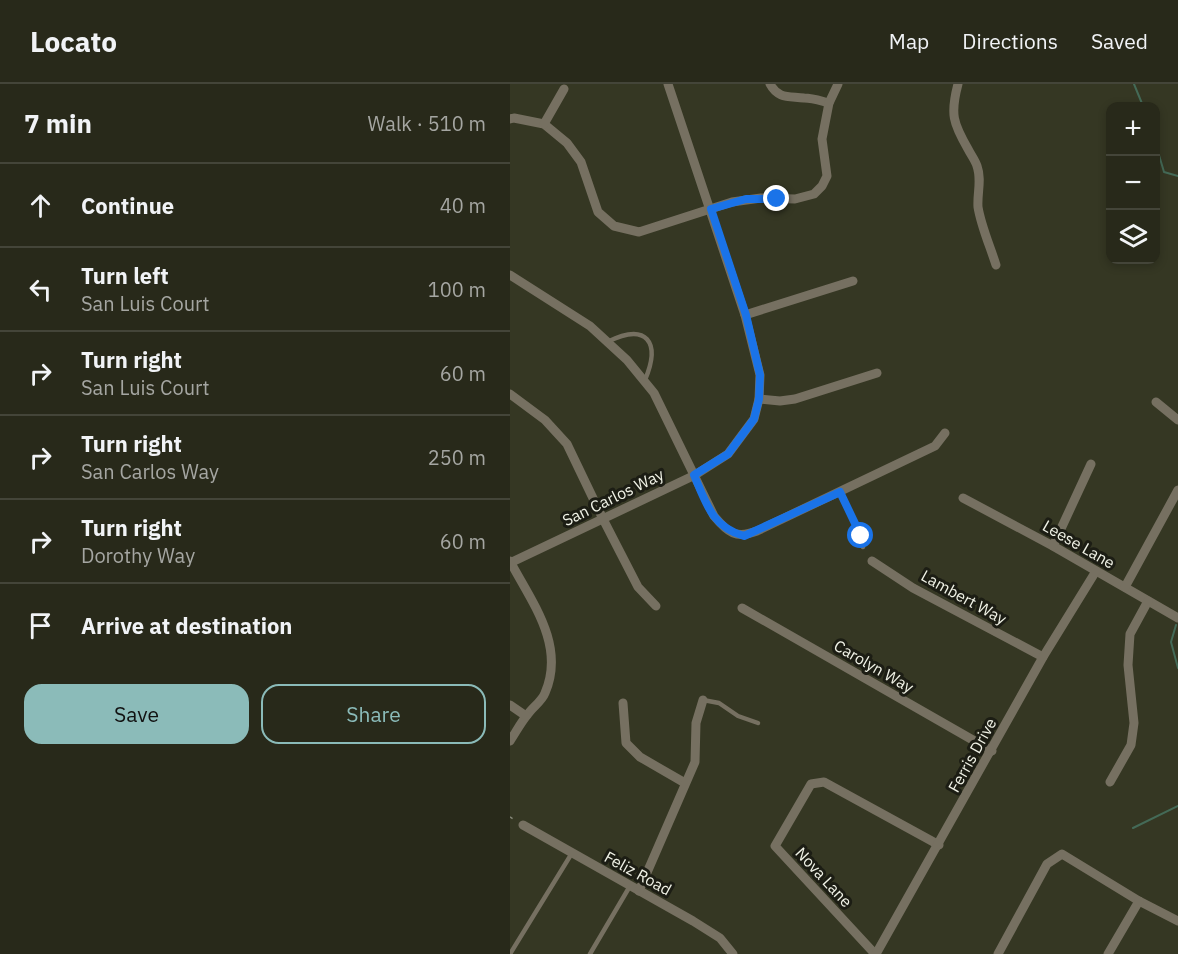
<!DOCTYPE html>
<meta charset="utf-8">
<style>
body{margin:0;font-family:"IBM Plex Sans",sans-serif;background:#343527;color:#f1f3f6}
.controls{position:absolute;right:18px;top:18px;display:grid;overflow:hidden;border-radius:12px;box-shadow:0 3px 9px #0003}
.controls button{width:54px;height:54px;display:grid;place-items:center;padding:0;border:0;border-bottom:2px solid #444539;background:#28291a;color:#f1f3f6;font:30px sans-serif}
.stop{position:absolute;width:18px;height:18px;margin:-14px;border:4px solid #1a73e8;border-radius:50%;background:#fff}
.stop.end{background:#1a73e8;border-color:#fff;box-shadow:0 2px 6px #0008}
.list{margin:0;padding:0;list-style:none}
h2{display:flex;justify-content:space-between;align-items:center;height:78px;margin:0;padding:0 24px;font-size:26px}
h2 small{font-size:20px;font-weight:400;color:#a5a6a2}
.list li{display:grid;grid-template-columns:39px 1fr auto;gap:18px;align-items:center;box-sizing:border-box;height:84px;padding:0 24px;border-top:2px solid #444539}
.list b{display:block;font-size:22px;white-space:nowrap}
.list p{margin:0;font-size:20px;white-space:nowrap;color:#a5a6a2}
.list em{font-size:20px;font-style:normal;color:#a5a6a2}
.actions{display:flex;gap:12px;padding:18px 24px}
.actions a{flex:1;padding:14px 0;border:2px solid #8bbbb9;border-radius:18px;text-align:center;font-size:21px;color:#8bbbb9}
.actions .main{background:#8bbbb9;color:#111}
.icon{flex:none;width:33px;height:33px;fill:none;stroke:currentColor;stroke-width:2;stroke-linecap:round;stroke-linejoin:round}
.map{position:relative;flex:none;width:668px;height:870px;overflow:hidden}
header{display:flex;align-items:center;gap:36px;box-sizing:border-box;height:84px;padding:0 30px;background:#28291a;border-bottom:2px solid #444539}
header strong{font-size:28px}
nav{display:flex;gap:33px;margin-inline-start:auto;font-size:21px}
main{display:flex}
aside{flex:1;background:#28291a}
.map>svg:first-child{display:block}
</style>
<header>
<strong>Locato</strong>
<nav><a>Map</a><a>Directions</a><a>Saved</a></nav>
</header>
<main>
<aside>
<h2>7 min<small>Walk · 510 m</small></h2>
<ul class="list">
<li><svg class="icon" aria-label="ahead" viewBox="0 0 24 24"><path d="M12 20V5M6 11l6-6 6 6"/></svg><div><b>Continue</b></div><em>40 m</em></li>
<li><svg class="icon" aria-label="left" viewBox="0 0 24 24"><path d="M17 20v-9H6M10 6l-5 5 5 5"/></svg><div><b>Turn left</b><p>San Luis Court</p></div><em>100 m</em></li>
<li><svg class="icon" aria-label="right" viewBox="0 0 24 24"><path d="M7 20v-9h11M14 6l5 5-5 5"/></svg><div><b>Turn right</b><p>San Luis Court</p></div><em>60 m</em></li>
<li><svg class="icon" aria-label="right" viewBox="0 0 24 24"><path d="M7 20v-9h11M14 6l5 5-5 5"/></svg><div><b>Turn right</b><p>San Carlos Way</p></div><em>250 m</em></li>
<li><svg class="icon" aria-label="right" viewBox="0 0 24 24"><path d="M7 20v-9h11M14 6l5 5-5 5"/></svg><div><b>Turn right</b><p>Dorothy Way</p></div><em>60 m</em></li>
<li><svg class="icon" aria-label="arrive" viewBox="0 0 24 24"><path d="M6 21V4h12l-3 4 3 4H6"/></svg><div><b>Arrive at destination</b></div></li>
</ul>
<div class="actions"><a class="main">Save</a><a>Share</a></div>
</aside>
<div class="map">
<svg width="668" height="870" viewBox="0 0 668 870">
<rect width="100%" height="100%" fill="#353723"/>
<g fill="none" stroke-linecap="round" stroke-linejoin="round">
<!-- stream -->
<g stroke="#446a57" stroke-width="2">
<polyline points="624,0 633,22"/>
<polyline points="646,61 654,88 668,92"/>
<polyline points="666,541 661,558 668,584"/>
<polyline points="623,744 668,722"/>
</g>
<!-- path -->
<polyline stroke="#868878" stroke-width="1.5" stroke-dasharray="3 3" stroke-linecap="butt" points="0,733 5,736"/>
<!-- lane -->
<g stroke="#767061" stroke-width="4.5">
<path d="M97 258C137 238 151 258 135 296"/>
<polyline points="330,408 351,452 353,463"/>
<polyline points="193,616 209,619 228,632 248,639"/>
<polyline points="0,870 62,769"/>
<polyline points="80,870 120,802"/>
</g>
<!-- street -->
<g stroke="#767061" stroke-width="9">
<path d="M260 0C268 15 279 12 294 14 303 14 311 17 319 19"/>
<path d="M448 0C440 30 443 39 458 65 461 71 465 76 467 82 472 96 467 109 468 123 471 142 480 162 486 181"/>
<polyline points="0,35 4,34 34,40 57,59 71,78 88,128 104,142 129,148 222,118 251,114 285,115 304,110 312,102 317,92 312,55 319,19 328,0"/>
<polyline points="34,40 54,5"/>
<path d="M0 191 80 242 117 276 144 309 204 432C218 449 226 455 247 447L425 362 435 349"/>
<polyline points="235,231 343,197"/>
<polyline points="0,310 35,336 57,360 93,435 128,503 146,522"/>
<polyline points="249,315 270,317 285,315 367,289"/>
<polyline points="646,318 668,336"/>
<polyline points="453,414 543,462 668,534"/>
<polyline points="543,462 581,380"/>
<path d="M0 477C21 517 56 561 35 609 32 617 23 623 18 630 11 638 6 648 0 657"/>
<polyline points="362,477 403,504 533,573"/>
<polyline points="0,479 185,391 218,370 244,335 249,315 250,291 235,231 158,0"/>
<polyline points="615,503 668,406"/>
<polyline points="232,524 482,667"/>
<polyline points="113,619 116,659 130,673 175,699"/>
<polyline points="0,621 16,632"/>
<polyline points="600,698 621,661 624,639 618,581 620,550 638,517"/>
<polyline points="13,741 183,837 210,854 223,870"/>
<polyline points="129,807 185,678 186,639 193,616"/>
<polyline points="365,870 265,762 301,700 314,698 429,761"/>
<polyline points="366,870 533,573 586,487"/>
<polyline points="488,870 537,780 552,770 629,817 668,837"/>
<polyline points="598,870 629,817"/>
</g>
</g>
<g fill="none" stroke-linecap="round" stroke-linejoin="round">
<!-- route -->
<path stroke="#1a73e8" stroke-width="8" d="M267 115H236L201 125 236 231 250 291 249 315 244 335 218 370 184 391C196 419 202 443 234 452L330 408 351 452"/>
</g>
<g text-anchor="middle" dominant-baseline="central" stroke-width="6" stroke-linejoin="round" paint-order="stroke">
<!-- street labels -->
<g font-size="16" fill="#f0f2e6" stroke="#1c1d14">
<text transform="translate(103 413) rotate(-26)">San Carlos Way</text>
<text transform="translate(569 460) rotate(30)">Leese Lane</text>
<text transform="translate(454 513) rotate(29)">Lambert Way</text>
<text transform="translate(364 582) rotate(30)">Carolyn Way</text>
<text transform="translate(462 671) rotate(-61)">Ferris Drive</text>
<text transform="translate(128 789) rotate(29)">Feliz Road</text>
<text transform="translate(314 793) rotate(47)">Nova Lane</text>
</g>
</g>
</svg>
<div class="controls">
<button>+</button>
<button>−</button>
<button><svg class="icon" aria-label="layers" viewBox="0 0 24 24"><path d="M12 4l9 5-9 5-9-5zM3 14l9 5 9-5"/></svg></button>
</div>
<div class="stop" style="left:351px;top:452px"></div>
<div class="stop end" style="left:267px;top:115px"></div>
</div>
</main>
